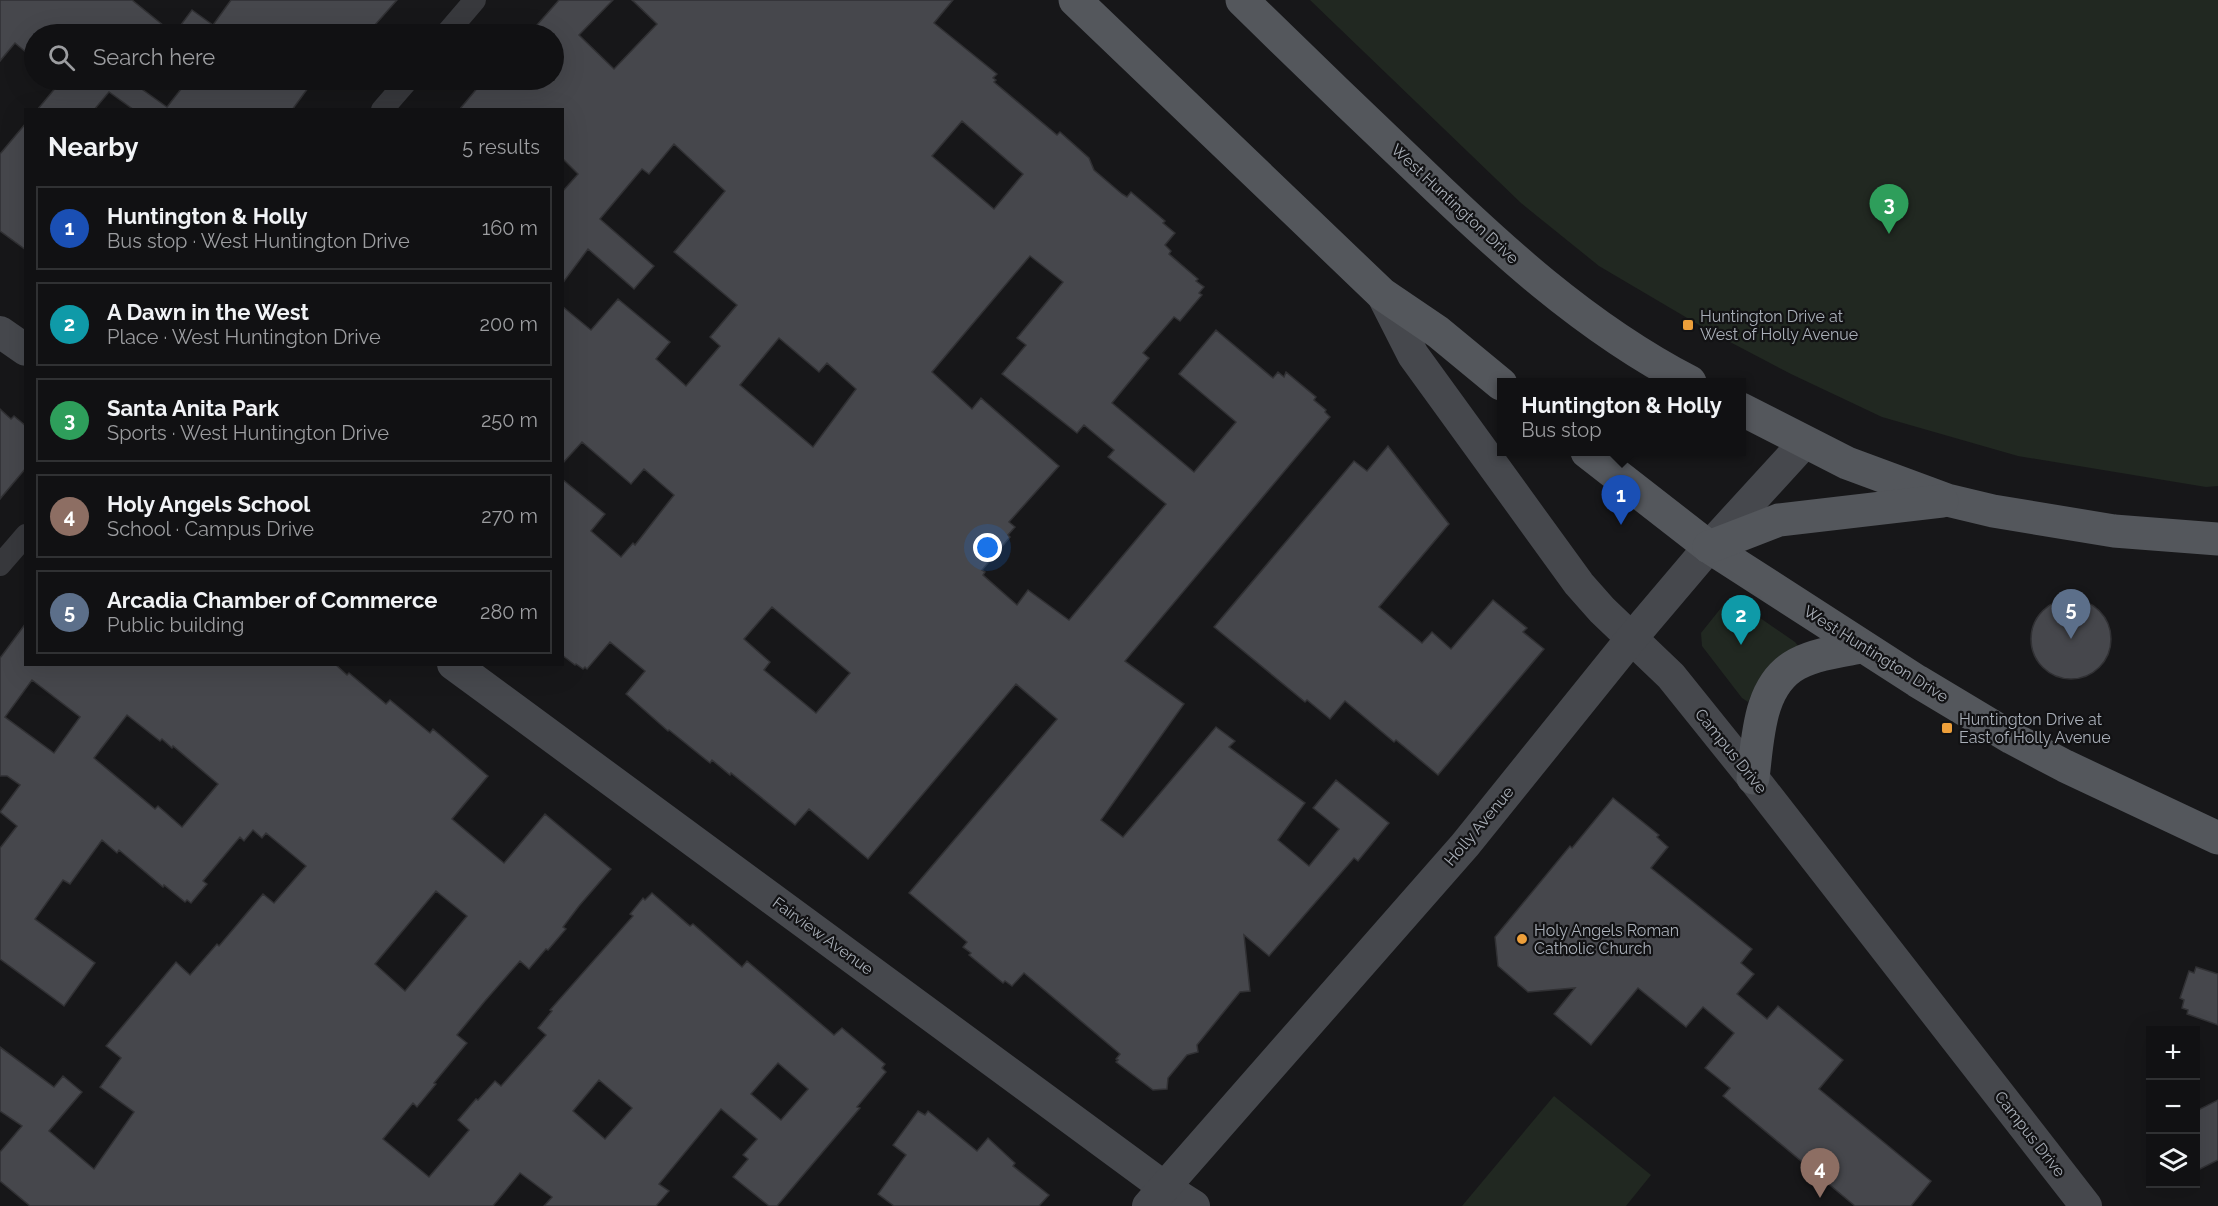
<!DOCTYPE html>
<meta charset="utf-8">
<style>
body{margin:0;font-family:Raleway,sans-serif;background:#1e1f21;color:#f1f3f6}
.controls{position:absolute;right:18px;bottom:18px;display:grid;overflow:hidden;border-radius:0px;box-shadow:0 6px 24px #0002}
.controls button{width:54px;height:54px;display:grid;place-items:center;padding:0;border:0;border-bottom:2px solid #303133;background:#111113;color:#f1f3f6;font:30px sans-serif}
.you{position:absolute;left:988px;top:548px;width:21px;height:21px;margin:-15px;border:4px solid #fff;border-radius:50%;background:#1a73e8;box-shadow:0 0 0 9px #1a73e833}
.badge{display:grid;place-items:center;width:39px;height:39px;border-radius:50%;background:#ed9f3a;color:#fff;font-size:20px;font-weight:700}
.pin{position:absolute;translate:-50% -50px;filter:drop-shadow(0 2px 3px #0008)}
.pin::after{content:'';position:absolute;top:32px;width:21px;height:18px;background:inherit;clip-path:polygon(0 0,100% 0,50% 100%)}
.popup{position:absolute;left:1497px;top:378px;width:249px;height:78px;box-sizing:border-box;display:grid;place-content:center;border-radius:0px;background:#111113;filter:drop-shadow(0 2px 4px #0005);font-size:20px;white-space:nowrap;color:#9c9da0}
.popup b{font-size:22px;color:#f1f3f6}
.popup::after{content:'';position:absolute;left:50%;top:100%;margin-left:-12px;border:12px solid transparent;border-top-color:#111113}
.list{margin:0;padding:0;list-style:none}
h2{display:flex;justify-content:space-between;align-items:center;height:78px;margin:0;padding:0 24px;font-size:26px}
h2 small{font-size:20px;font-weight:400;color:#9c9da0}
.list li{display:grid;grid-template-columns:39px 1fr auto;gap:18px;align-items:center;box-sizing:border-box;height:84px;margin:0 12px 12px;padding:0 12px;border:2px solid #303133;border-radius:0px}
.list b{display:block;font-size:22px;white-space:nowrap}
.list p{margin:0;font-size:20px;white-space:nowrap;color:#9c9da0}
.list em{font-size:20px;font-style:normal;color:#9c9da0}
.icon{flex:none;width:33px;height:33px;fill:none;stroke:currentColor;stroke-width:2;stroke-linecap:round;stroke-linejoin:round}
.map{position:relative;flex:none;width:2218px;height:1206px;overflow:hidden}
.search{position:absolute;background:#111113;box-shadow:0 6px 24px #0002;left:24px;top:24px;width:540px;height:66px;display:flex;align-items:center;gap:15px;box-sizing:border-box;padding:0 21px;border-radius:33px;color:#9c9da0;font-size:22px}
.panel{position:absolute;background:#111113;box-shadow:0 6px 24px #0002;left:24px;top:108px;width:540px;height:558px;border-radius:0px}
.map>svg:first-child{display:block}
</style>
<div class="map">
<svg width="2218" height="1206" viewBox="0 0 2218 1206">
<rect width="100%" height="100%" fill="#171719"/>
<!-- green -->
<g fill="#212821">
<polygon points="1310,0 2218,0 2218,486 2206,487 2018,456 1882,417 1791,374 1711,332 1599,266 1521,203"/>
<polygon points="1737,602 1795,642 1799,647 1759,679 1748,702 1742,698 1702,646 1701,633 1725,603"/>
<polygon points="1554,1096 1651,1175 1626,1206 1462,1206"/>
</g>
<!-- building -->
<g fill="#46474c" stroke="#313134" stroke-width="1.5" fill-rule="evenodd">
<polygon points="0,0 132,0 174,34 34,34 34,59 15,43 0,61"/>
<polygon points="231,0 397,0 367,34 174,34 192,10 213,25"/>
<path d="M559 0H613L579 35 614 69 657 24 632 0H953L934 23 997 74 993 78 996 80 994 82 1057 135 1060 132 1089 158 1094 170 1122 194 1127 197 1131 192 1165 221 1163 223 1175 233 1165 245 1171 251 1169 254 1198 279 1196 281 1204 287 1199 293 1202 295 1180 321 1174 317 1143 353 1149 358 1112 403 1194 472 1236 422 1179 374 1216 330 1273 378 1278 372 1284 377 1286 372 1316 397 1314 400 1326 410 1325 412 1330 417 1125 661 1184 704 1101 820 1123 837 1216 727 1235 741 1229 747 1305 803 1278 840 1309 866 1339 829 1313 808 1336 780 1389 823 1358 861 1354 858 1269 956 1244 935 1250 991 1240 992 1197 1045 1198 1052 1187 1055 1168 1078 1167 1089 1153 1090 1116 1062 1118 1060 1116 1059 1120 1054 1024 973 1012 986 1005 981 1003 983 969 955 971 953 963 947 967 942 909 893 1057 719 1016 684 868 859 809 809 795 825 731 773 730 775 712 760 710 763 669 730 668 731 626 694 645 671 610 642 587 669 585 667 583 669 576 664 575 665 562 655V479L605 514 591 531 621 557 633 543 635 545 674 495 644 469 631 484 582 442 562 464V306L591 330 618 299 670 342 656 359 686 386 720 346 710 337 737 305 674 252 725 191 674 144 649 174 642 169 600 219 654 266 634 289 588 249 562 284V192L578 174 562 158V110H459L484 80H554V34H529ZM962 121 1023 174 994 209 932 156ZM1030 256 1063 282 1017 338 1026 345 1002 374 1077 433 1084 425 1114 450 1108 457 1166 504 1069 620 1028 590 1017 605 983 575 985 572 982 570 1010 537 1008 535 1015 527 1009 522 1059 466 981 398 972 409 932 372ZM779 338 819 372 827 363 856 389 813 447 740 385ZM772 607 850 673 816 713 764 670 770 662 744 639Z"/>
<polygon points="62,80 129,80 167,107 188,80 314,80 292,110 134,110 109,92 94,110 37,110"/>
<polygon points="26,123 26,250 0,231 0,154"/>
<polygon points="0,409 11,419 14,416 26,426 26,468 0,499"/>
<polygon points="1388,446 1449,524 1379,607 1422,643 1432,632 1451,649 1493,600 1527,628 1523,632 1544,649 1438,775 1396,740 1394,742 1345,701 1330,719 1307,700 1305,702 1214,627 1354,461 1367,471"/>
<circle cx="2071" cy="639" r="40"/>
<path d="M26 623V664H335L347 675 349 673 386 704 390 700 430 733 433 729 488 776 452 819 504 863 545 814 611 869 579 906 563 927 566 929 548 950 546 949 529 969 520 961 485 1001 457 1035 467 1043 434 1083 436 1084 417 1107 413 1103 383 1139 429 1177 469 1130 458 1120 476 1099 478 1100 495 1081 501 1086 546 1035 538 1028 552 1011 550 1010 633 916 630 914 643 898 645 900 652 893 690 926 693 924 742 967 747 961 834 1035 842 1028 885 1064 882 1068 886 1072 857 1107 860 1108 777 1206H769L733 1177 748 1159 743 1155 757 1139 721 1109 659 1184 669 1191 656 1206H544L552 1197 520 1173 493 1206H30L0 1181V1152L22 1126 0 1111V1047L54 1087 63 1076 82 1092 49 1131 94 1169 134 1112 100 1087 121 1058 106 1046 176 962 190 975 217 944 219 946 263 894 274 903 306 866 266 833 262 838 253 830 244 841 240 837 203 881 207 884 191 903 187 900 185 902 164 885 163 887 119 850 117 853 102 840 70 884 63 880 35 919 95 963 64 1006 0 959V848L17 826 0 812 20 785 7 776H0V658ZM32 680 80 717 54 753 5 717ZM127 715 160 741 162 739 172 748 173 746 218 784 182 827 158 806 155 809 94 758ZM436 891 467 916 405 991 375 964ZM778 1063 808 1089 781 1120 751 1094ZM599 1080 632 1108 605 1139 573 1111Z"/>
<polygon points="1613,798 1659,835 1657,837 1668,847 1651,868 1752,949 1741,963 1754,974 1737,994 1767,1019 1778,1006 1843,1060 1819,1089 1931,1181 1911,1206 1855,1206 1723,1096 1730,1088 1705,1068 1734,1033 1703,1007 1686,1027 1638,988 1591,1045 1554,1014 1575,988 1528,992 1498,966 1495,937 1570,846 1572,848"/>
<polygon points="2196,967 2218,974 2218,1025 2187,1014 2188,1010 2182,1008 2184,1000 2180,998 2189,971 2194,973"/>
<polygon points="2218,1100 2218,1160 2196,1171 2196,1111"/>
<polygon points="918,1111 925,1115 928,1111 977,1151 988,1138 1015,1163 1013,1166 1049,1195 1039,1206 894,1206 878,1194 906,1155 893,1145"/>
</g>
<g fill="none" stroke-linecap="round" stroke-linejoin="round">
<!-- street -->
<g stroke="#38393d" stroke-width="22">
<polyline points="446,34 475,0"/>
<polyline points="382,110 408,80"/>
<polyline points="0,565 26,535"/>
</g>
<!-- secondary -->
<g stroke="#46484d" stroke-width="32">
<polyline points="1382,294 1413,355 1579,584 1602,610 1671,676 1753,778 2086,1206"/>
<polyline points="0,332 26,350"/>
<polyline points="453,664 1164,1187 1194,1206"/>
<polyline points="1148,1206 1465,845 1631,639 1709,547 1805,442"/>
</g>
<!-- primary -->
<g stroke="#54575c" stroke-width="33">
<polyline points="1075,0 1382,294 1438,332 1501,384"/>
<path d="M1242 0C1298 55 1355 110 1412 164 1498 247 1584 327 1690 382"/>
<polyline points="1741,409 1847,463 1947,500 1993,511 2114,531 2218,539"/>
<polyline points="1587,452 1709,547 1917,681 2012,738 2065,766 2218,838"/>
<polyline points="1709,547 1779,520 1942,501"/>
<path d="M1753 778C1758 739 1758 685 1797 664 1816 654 1840 651 1861 647"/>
</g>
</g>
<!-- markers -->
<g fill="#ed9f3a" stroke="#121214" stroke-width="2">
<rect x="1682" y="319" width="12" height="12" rx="3"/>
<rect x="1941" y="722" width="12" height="12" rx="3"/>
<circle cx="1522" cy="939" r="6"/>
</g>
<g text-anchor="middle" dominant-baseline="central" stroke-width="4.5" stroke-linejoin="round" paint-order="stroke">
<!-- street labels -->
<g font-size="16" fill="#a9afb8" stroke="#121214">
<text transform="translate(1455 204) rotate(43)">West Huntington Drive</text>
<text transform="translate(1876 654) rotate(32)">West Huntington Drive</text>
<text transform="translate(1731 751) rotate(51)">Campus Drive</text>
<text transform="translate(1479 826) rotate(-50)">Holly Avenue</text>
<text transform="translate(823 936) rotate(36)">Fairview Avenue</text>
<text transform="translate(2030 1134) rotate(52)">Campus Drive</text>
</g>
<!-- poi labels -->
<g font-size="16" fill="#a9afb8" stroke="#121214" text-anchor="start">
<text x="1700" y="316">Huntington Drive at<tspan x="1700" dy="18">West of Holly Avenue</tspan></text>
<text x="1959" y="719">Huntington Drive at<tspan x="1959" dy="18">East of Holly Avenue</tspan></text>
<text x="1534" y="930">Holy Angels Roman<tspan x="1534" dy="18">Catholic Church</tspan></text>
</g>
</g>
</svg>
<div class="controls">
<button>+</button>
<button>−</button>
<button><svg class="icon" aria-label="layers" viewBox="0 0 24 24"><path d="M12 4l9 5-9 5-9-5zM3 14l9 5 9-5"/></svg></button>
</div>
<div class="you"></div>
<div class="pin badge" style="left:1621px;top:525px;background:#1a4fb4">1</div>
<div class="popup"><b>Huntington &amp; Holly</b>Bus stop</div>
<div class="pin badge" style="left:1741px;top:645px;background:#0f9aa8">2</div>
<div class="pin badge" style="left:1889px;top:234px;background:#2e9e5b">3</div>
<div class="pin badge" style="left:1820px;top:1198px;background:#8d6e63">4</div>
<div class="pin badge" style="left:2071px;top:639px;background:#5c6f8a">5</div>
<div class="search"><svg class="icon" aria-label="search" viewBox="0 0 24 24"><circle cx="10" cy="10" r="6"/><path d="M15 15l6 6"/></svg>Search here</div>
<section class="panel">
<h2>Nearby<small>5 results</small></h2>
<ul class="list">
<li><span class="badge" style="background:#1a4fb4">1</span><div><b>Huntington &amp; Holly</b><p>Bus stop · West Huntington Drive</p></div><em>160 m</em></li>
<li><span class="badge" style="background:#0f9aa8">2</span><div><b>A Dawn in the West</b><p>Place · West Huntington Drive</p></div><em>200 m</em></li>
<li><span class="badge" style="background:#2e9e5b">3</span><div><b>Santa Anita Park</b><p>Sports · West Huntington Drive</p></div><em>250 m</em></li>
<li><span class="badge" style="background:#8d6e63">4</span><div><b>Holy Angels School</b><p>School · Campus Drive</p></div><em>270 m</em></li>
<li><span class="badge" style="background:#5c6f8a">5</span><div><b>Arcadia Chamber of Commerce</b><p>Public building</p></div><em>280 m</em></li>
</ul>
</section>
</div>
